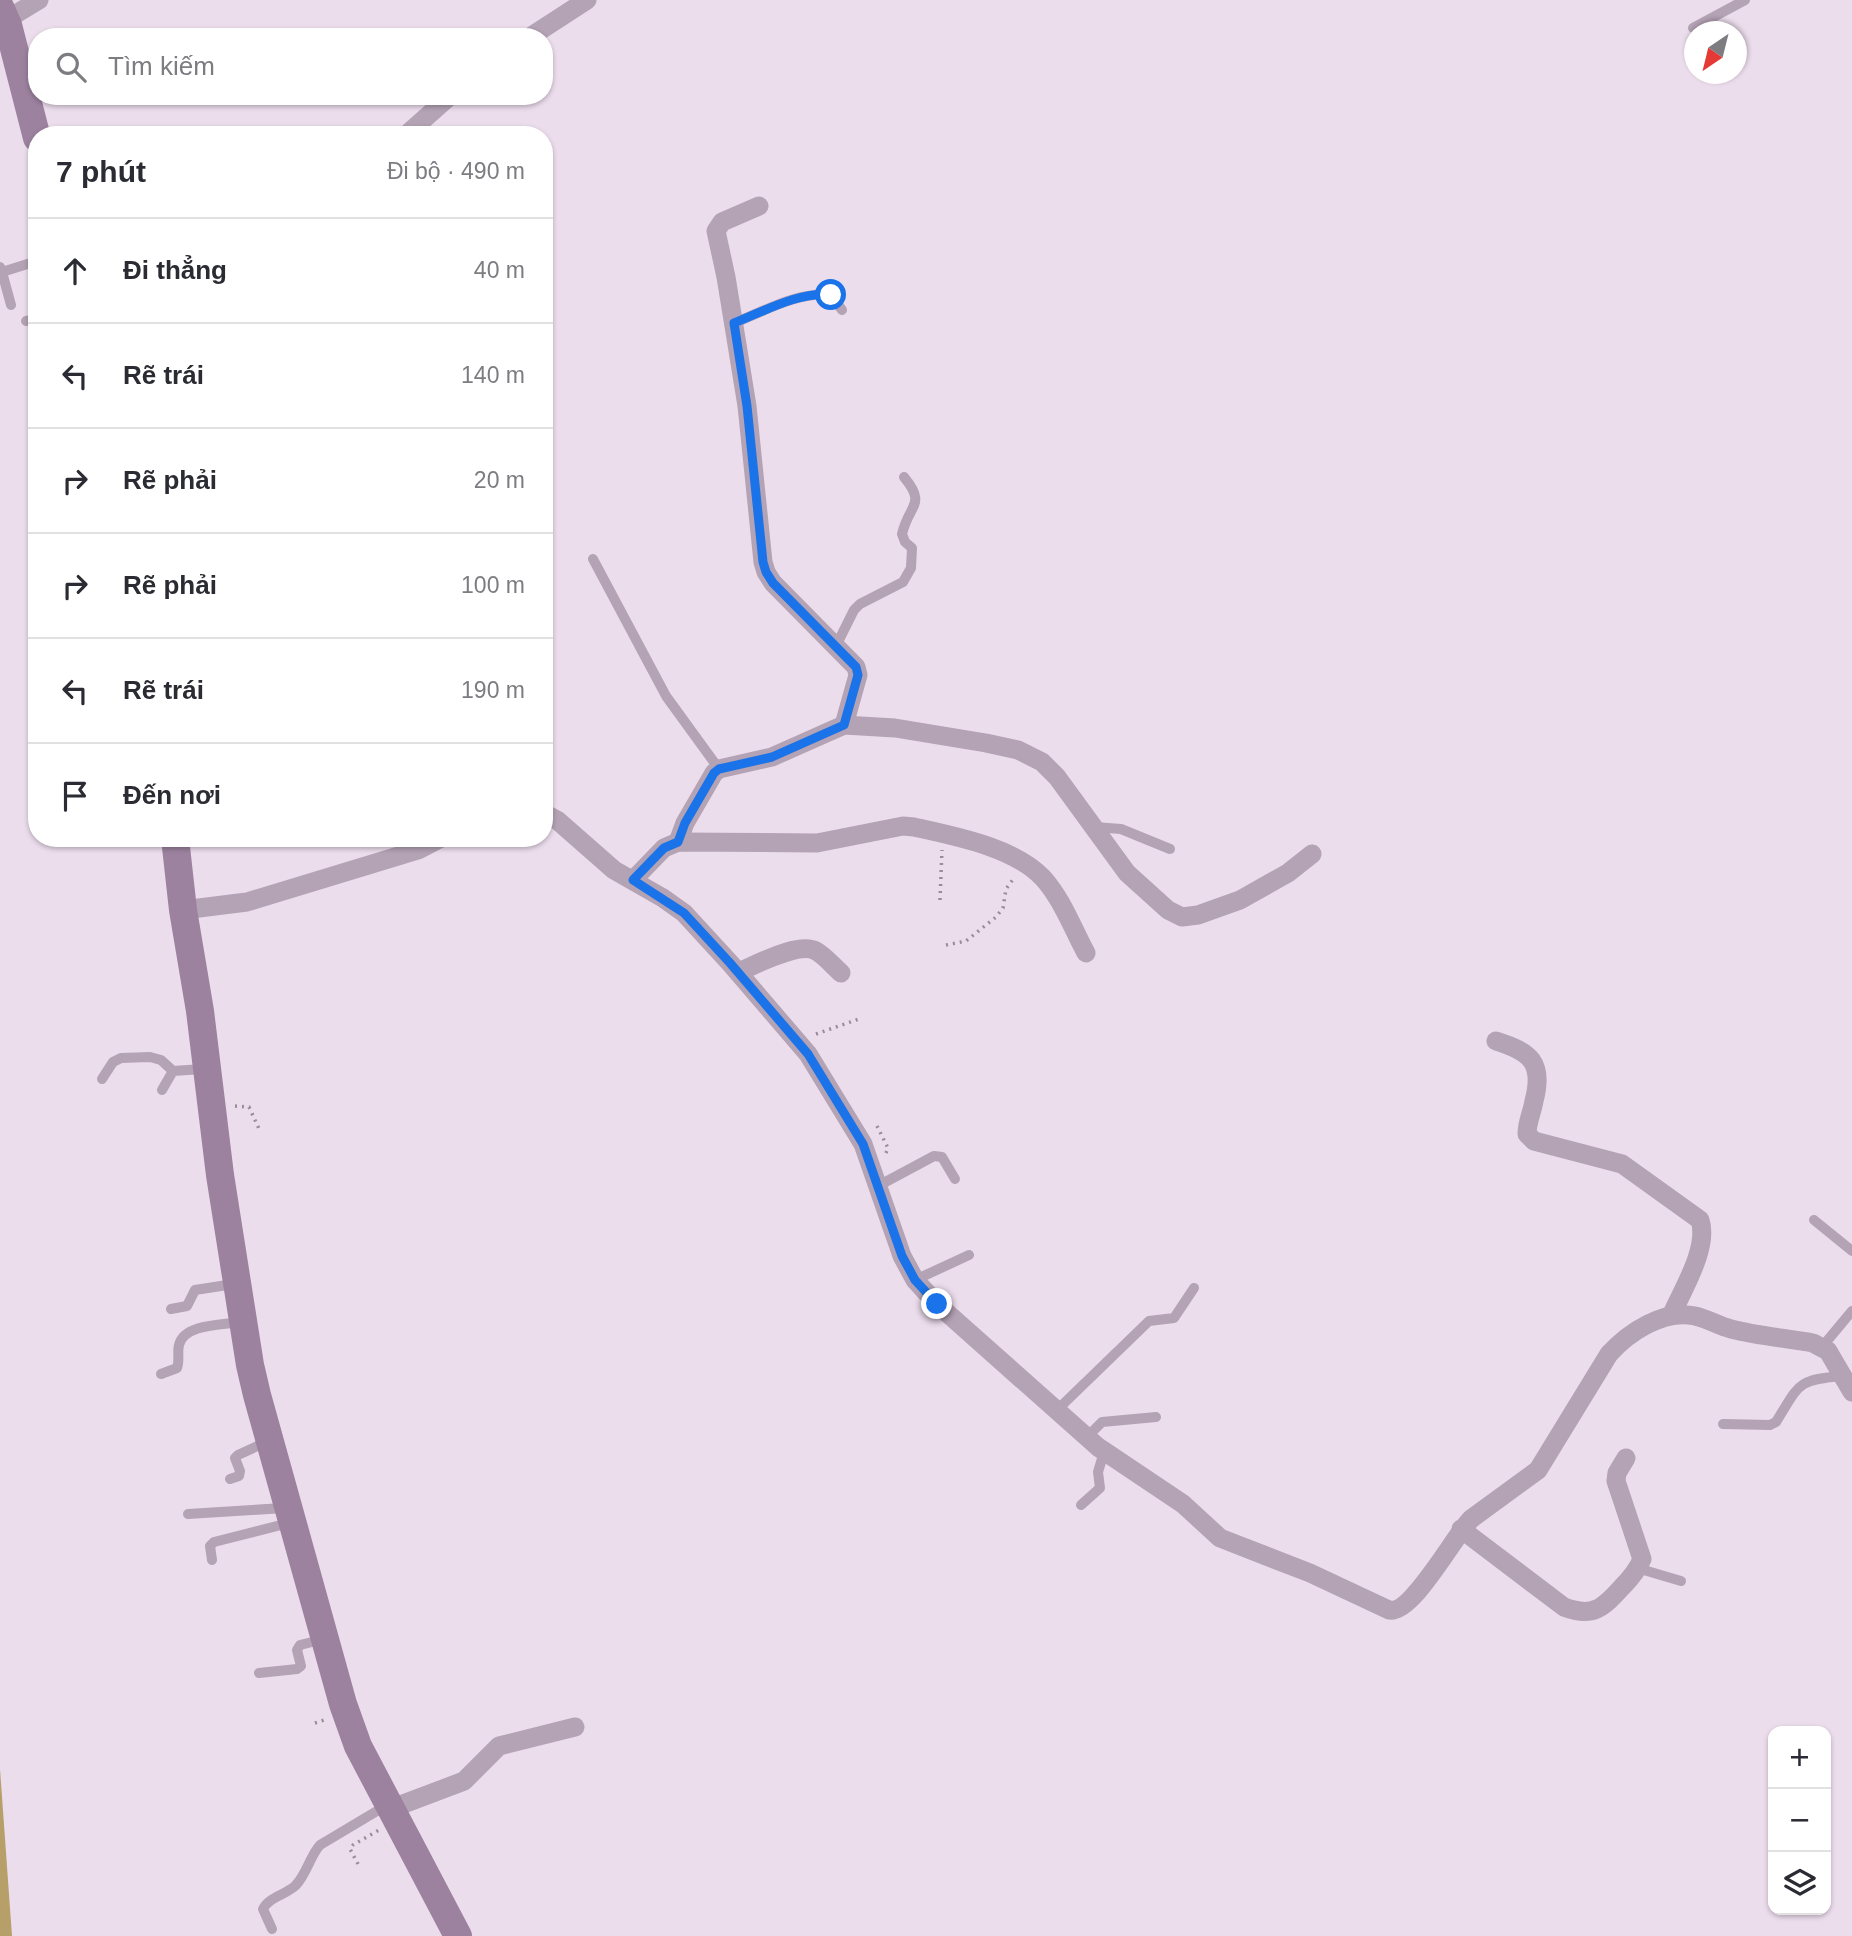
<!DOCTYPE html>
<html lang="vi">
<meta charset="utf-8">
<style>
body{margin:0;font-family:Arial,sans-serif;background:#f7f7f7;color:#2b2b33}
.controls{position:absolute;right:21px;bottom:21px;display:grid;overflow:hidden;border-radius:14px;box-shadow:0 2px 5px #0004}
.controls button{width:63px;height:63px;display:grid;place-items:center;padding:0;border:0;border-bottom:2px solid #e1e1e2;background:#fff;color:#2b2b33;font:35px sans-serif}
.compass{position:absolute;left:1684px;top:21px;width:63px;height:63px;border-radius:50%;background:#fff;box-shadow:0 2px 5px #0004;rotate:215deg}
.stop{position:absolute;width:21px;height:21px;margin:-16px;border:5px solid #1a73e8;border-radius:50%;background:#fff}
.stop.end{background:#1a73e8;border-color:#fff;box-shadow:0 2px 7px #0008}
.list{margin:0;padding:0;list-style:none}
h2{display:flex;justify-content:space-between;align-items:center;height:91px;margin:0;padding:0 28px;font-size:30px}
h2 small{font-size:23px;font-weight:400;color:#7c7c81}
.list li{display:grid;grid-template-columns:46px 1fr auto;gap:21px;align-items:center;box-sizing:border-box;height:105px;padding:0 28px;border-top:2px solid #e1e1e2}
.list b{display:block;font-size:26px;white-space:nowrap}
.list em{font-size:23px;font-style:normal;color:#7c7c81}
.icon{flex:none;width:38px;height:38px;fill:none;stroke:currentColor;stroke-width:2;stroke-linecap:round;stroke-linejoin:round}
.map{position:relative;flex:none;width:1852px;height:1936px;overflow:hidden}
.search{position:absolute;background:#fff;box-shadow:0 2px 5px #0004;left:28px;top:28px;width:525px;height:77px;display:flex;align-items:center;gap:18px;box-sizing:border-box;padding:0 24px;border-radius:28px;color:#7c7c81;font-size:26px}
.panel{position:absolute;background:#fff;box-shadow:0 2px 5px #0004;left:28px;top:126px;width:525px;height:721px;border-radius:28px}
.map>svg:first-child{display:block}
</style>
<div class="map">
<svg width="1852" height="1936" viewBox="0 0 1852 1936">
<rect width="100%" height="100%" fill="#ecdded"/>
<!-- water -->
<polygon fill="#b79f6a" points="0,1769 12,1936 0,1936"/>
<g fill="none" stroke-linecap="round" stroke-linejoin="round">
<!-- path -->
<g stroke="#978c98" stroke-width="3.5" stroke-dasharray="2 5" stroke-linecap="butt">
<polyline points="940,900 942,850"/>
<polyline points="946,945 966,941 996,917 1003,908 1006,889 1014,878"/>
<polyline points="816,1034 859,1019"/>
<polyline points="235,1106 249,1107 260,1131"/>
<polyline points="877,1126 888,1148 886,1153"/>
<polyline points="315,1723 324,1720"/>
<polyline points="358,1864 350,1849 353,1845 379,1830"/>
</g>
<!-- lane -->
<g stroke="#b4a2b5" stroke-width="10">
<polyline points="1693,28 1745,0"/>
<polyline points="206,37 213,36"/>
<polyline points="0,267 2,272 37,261"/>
<polyline points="2,272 11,305"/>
<polyline points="26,321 37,319"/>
<path d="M734 323C762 312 799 291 831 295L842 310"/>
<polyline points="593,559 666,696 719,769"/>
<path d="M836 646 854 610 860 604 903 582 911 568 912 548 905 542 902 534C909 504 927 505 904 477"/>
<polyline points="1095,827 1121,829 1170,849"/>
<polyline points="102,1079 113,1062 121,1058 150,1057 161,1060 173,1071"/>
<polyline points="162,1090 173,1071 203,1069"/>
<polyline points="878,1186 934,1156 942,1157 955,1179"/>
<polyline points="1814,1220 1852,1251"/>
<polyline points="915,1280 969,1255"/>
<polyline points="171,1309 187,1306 195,1290 234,1284"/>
<polyline points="1822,1347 1852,1311"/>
<path d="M161 1374 177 1368C180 1360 177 1353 179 1345 184 1324 222 1325 240 1322"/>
<polyline points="1056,1411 1149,1321 1174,1318 1194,1288"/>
<path d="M1723 1424 1770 1425 1776 1422C1800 1384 1796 1380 1842 1376"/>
<polyline points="1087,1437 1102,1422 1156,1417"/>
<polyline points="230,1479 239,1476 240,1471 235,1458 238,1455 266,1442"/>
<polyline points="1081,1505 1100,1488 1098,1472 1104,1452"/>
<polyline points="188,1514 284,1508"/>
<polyline points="212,1560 210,1546 214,1542 289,1523"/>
<polyline points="1637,1568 1681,1581"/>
<polyline points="259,1673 297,1669 301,1666 297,1650 300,1645 324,1639"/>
<path d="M272 1929 263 1909C270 1896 286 1895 296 1885 307 1873 310 1856 320 1845L387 1805"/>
</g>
<!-- street -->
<g stroke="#b4a2b5" stroke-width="19">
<polyline points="6,20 39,0"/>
<polyline points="530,37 587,0"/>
<polyline points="406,135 450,96"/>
<polyline points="759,206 722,222 716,231 726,277 747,406 763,562 766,572 773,583 856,667 858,675 844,725"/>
<path d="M544 813 557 820 614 870 663 898 684 913 730 963 808 1054 863 1144 902 1256 915 1280 937 1304 1098 1447 1183 1504 1220 1538 1310 1573 1389 1610C1412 1615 1454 1536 1471 1519L1538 1470 1609 1354C1629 1332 1664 1309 1695 1316 1708 1319 1719 1326 1731 1329 1758 1336 1786 1338 1813 1343L1828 1351 1852 1392"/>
<polyline points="678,842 685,823 714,773 719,769 772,757 844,725 895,728 986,743 1018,750 1042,762 1057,777 1127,873 1168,910 1182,917 1198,915 1240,900 1288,873 1312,854"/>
<path d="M633 880 664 848 678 842 817 843 903 826 914 827C954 836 1014 847 1043 878 1062 899 1073 929 1086 953"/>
<polyline points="183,910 247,902 418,850 441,838"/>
<path d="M738 972C756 965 799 941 816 951 825 956 833 966 841 973"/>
<path d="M1496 1041C1531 1052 1544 1063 1534 1101 1532 1113 1527 1122 1527 1134L1534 1141 1622 1164 1700 1220C1709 1247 1683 1289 1672 1314"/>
<path d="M1461 1529 1564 1607C1593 1618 1603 1608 1622 1587 1630 1579 1638 1569 1642 1559L1616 1481 1617 1473 1626 1458"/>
<polyline points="390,1809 464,1781 499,1746 575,1727"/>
</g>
<!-- secondary -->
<g stroke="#9c829f" stroke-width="28">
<polyline points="0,7 8,25 37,138"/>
<polyline points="175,838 183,910 200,1011 220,1175 250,1365 257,1395 343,1704 358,1746 458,1936"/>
</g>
</g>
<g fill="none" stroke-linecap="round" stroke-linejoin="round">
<!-- route -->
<path stroke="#1a73e8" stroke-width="9" d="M831 295C799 291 763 312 734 323L747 406 763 562 766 572 773 583 856 667 858 675 844 725 772 757 719 769 714 773 685 823 678 842 664 848 633 880 684 913 730 963 808 1054 863 1144 902 1256 915 1280 937 1304"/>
</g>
</svg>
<div class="controls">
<button>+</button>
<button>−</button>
<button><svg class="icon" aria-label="layers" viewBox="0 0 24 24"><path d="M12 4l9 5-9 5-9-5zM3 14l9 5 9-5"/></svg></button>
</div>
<svg class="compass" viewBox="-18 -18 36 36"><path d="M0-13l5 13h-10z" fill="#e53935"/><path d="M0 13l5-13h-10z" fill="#7c7c81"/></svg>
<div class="stop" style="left:831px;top:295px"></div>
<div class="stop end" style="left:937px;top:1304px"></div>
<div class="search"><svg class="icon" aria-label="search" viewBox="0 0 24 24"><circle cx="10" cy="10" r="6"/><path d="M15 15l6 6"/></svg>Tìm kiếm</div>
<section class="panel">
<h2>7 phút<small>Đi bộ · 490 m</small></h2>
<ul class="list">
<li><svg class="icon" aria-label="ahead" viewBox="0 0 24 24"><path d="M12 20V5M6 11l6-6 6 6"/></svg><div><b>Đi thẳng</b></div><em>40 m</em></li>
<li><svg class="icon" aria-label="left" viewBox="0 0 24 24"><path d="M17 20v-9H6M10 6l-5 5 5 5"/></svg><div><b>Rẽ trái</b></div><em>140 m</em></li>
<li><svg class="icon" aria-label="right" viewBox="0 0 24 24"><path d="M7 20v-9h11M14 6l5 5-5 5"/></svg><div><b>Rẽ phải</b></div><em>20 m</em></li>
<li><svg class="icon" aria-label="right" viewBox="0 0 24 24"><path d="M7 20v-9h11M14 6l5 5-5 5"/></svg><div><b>Rẽ phải</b></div><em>100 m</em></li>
<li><svg class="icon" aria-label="left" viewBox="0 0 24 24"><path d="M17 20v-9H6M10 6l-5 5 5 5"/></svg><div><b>Rẽ trái</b></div><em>190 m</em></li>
<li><svg class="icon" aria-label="arrive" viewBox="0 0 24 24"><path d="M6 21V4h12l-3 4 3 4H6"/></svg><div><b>Đến nơi</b></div></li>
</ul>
</section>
</div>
